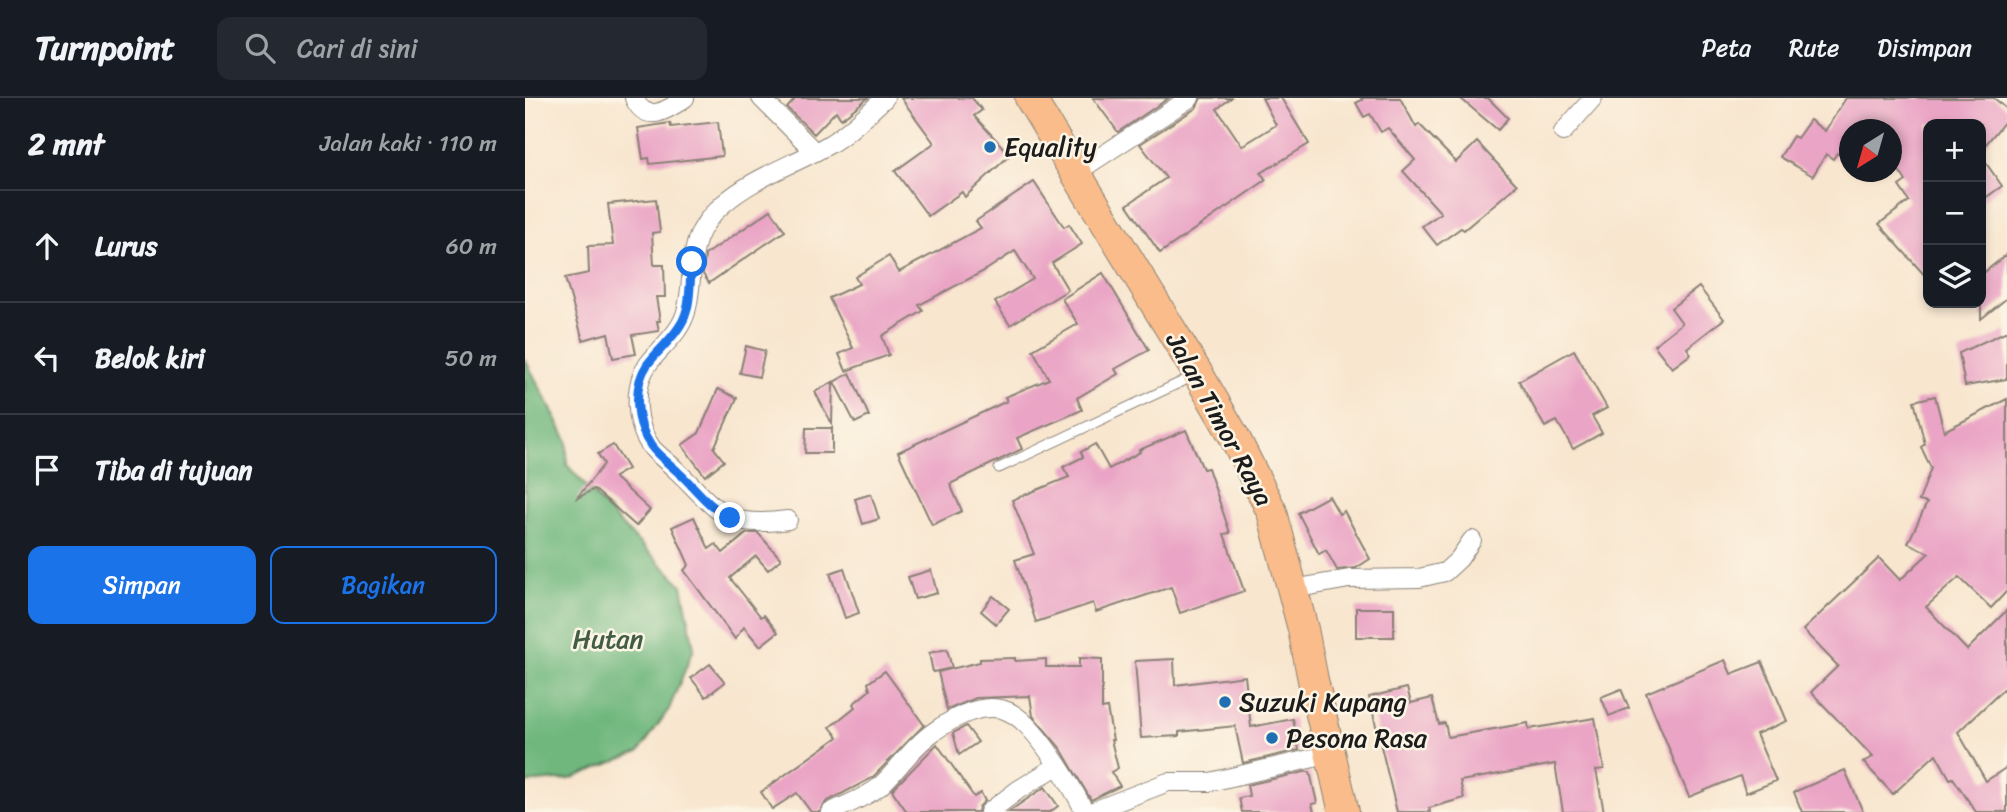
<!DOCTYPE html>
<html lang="id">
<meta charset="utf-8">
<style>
body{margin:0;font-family:Sriracha,sans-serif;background:#242831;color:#f1f3f6}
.controls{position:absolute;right:21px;top:21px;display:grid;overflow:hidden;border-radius:14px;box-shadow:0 4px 10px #0003}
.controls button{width:63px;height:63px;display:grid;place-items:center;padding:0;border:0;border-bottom:2px solid #363941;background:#171b24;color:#f1f3f6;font:35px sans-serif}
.compass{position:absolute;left:1314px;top:21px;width:63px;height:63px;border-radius:50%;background:#171b24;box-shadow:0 4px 10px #0003;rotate:217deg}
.stop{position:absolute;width:21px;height:21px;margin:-16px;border:5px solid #1a73e8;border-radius:50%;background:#fff}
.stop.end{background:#1a73e8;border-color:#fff;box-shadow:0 2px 7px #0008}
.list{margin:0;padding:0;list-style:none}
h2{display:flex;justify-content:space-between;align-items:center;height:91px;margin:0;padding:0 28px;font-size:30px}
h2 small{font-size:23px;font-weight:400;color:#9ea1a6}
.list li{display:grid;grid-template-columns:46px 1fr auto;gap:21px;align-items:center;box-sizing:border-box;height:112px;padding:0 28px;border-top:2px solid #363941}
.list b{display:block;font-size:26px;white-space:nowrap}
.list em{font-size:23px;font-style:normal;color:#9ea1a6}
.actions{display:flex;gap:14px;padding:21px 28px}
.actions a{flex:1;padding:16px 0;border:2px solid #1a73e8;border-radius:14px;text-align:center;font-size:24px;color:#1a73e8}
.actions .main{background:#1a73e8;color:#fff}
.icon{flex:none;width:38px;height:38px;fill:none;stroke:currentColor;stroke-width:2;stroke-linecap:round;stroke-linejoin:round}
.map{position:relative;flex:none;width:1482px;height:714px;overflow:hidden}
header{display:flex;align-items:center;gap:42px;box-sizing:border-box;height:98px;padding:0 35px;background:#171b24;border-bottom:2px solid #363941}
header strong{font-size:33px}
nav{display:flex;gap:38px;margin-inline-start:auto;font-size:24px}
.search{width:490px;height:63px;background:#242831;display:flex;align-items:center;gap:18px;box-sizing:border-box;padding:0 24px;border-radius:14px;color:#9ea1a6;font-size:26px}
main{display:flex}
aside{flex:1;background:#171b24}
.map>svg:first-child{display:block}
</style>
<header>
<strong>Turnpoint</strong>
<div class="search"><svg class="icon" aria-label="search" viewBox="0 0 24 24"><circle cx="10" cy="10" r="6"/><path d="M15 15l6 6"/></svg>Cari di sini</div>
<nav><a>Peta</a><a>Rute</a><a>Disimpan</a></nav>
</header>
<main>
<aside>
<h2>2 mnt<small>Jalan kaki · 110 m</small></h2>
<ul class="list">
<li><svg class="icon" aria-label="ahead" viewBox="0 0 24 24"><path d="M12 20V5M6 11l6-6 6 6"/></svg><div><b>Lurus</b></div><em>60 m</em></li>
<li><svg class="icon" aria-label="left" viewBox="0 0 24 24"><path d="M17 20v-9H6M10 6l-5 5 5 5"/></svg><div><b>Belok kiri</b></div><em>50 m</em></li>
<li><svg class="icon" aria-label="arrive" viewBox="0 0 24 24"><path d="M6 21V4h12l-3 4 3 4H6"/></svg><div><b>Tiba di tujuan</b></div></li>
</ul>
<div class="actions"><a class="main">Simpan</a><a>Bagikan</a></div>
</aside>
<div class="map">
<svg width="1482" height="714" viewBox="0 0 1482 714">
<rect width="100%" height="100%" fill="#fcf5e5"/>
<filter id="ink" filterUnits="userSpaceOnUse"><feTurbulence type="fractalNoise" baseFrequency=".0143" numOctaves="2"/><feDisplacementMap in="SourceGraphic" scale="14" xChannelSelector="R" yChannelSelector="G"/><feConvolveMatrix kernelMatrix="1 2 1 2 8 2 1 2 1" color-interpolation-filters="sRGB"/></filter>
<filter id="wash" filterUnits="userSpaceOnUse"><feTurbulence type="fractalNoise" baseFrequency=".00686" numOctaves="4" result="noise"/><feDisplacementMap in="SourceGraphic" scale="28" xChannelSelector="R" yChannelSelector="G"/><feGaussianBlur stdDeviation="1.57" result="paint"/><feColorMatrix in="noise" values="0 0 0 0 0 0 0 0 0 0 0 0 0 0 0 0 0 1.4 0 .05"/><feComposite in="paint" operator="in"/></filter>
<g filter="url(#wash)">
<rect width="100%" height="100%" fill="#f8e6cf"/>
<!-- forest -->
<polygon fill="#6fb77e" stroke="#466a4d" stroke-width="2" points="0,261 42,342 42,367 98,429 157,487 169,550 144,611 114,654 45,681 0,685"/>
<g id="blocks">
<!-- building -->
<g fill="#eaa4c5">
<polygon points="271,0 343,0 316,21 311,13 289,36 262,10"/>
<polygon points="376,0 447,0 457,12 449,18 485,57 440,99 437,94 403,118 370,73 409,45"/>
<polygon points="568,0 644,0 593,34"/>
<polygon points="676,0 706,0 692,11 717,48 751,27 737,0 756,0 784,46 736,75 741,82 635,155 602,107 641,80 615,46 671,10"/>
<polygon points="836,0 875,0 891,29 894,26 931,64 952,44 992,87 939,132 936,130 912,147 897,128 916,115 878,73 890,62 863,30 856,34 845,16 839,19 831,5 837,2"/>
<polygon points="935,0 963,0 983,20 973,32"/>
<polygon points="1321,0 1469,0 1482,11 1482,21 1456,52 1456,26 1403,26 1403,181 1354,126 1384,103 1374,88 1381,83 1367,62 1367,32 1325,32 1325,64 1312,55 1308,61 1301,56 1288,78 1255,59 1268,38 1272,40 1285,22 1300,33"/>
<polygon points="193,24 197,58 125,66 124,60 118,61 113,30 145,25 146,29"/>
<polygon points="1456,58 1477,88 1456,103"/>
<polygon points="509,84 539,129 544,126 557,146 527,165 543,192 485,227 470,204 508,181 490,153 461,172 394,207 398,213 357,238 364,257 321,273 314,256 328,250 304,200 334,186 330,179 364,158 374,174 456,130 451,123"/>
<polygon points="131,101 135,134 127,135 129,167 139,167 140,199 131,199 135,223 132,223 134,233 107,237 111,256 88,260 83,235 58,242 40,180 64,175 63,148 88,147 83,106"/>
<polygon points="246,112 260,133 184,185 178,176 180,157"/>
<polygon points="1482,156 1482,200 1456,221 1456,177"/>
<polygon points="578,175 624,252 590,271 593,276 552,300 557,312 492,340 497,351 425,386 437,413 407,427 373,354 482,303 480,299 524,281 508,252 553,226 537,201"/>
<polygon points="1174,189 1199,221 1162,250 1166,256 1147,270 1129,247 1157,225 1146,210"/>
<polygon points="1482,233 1482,281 1440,288 1434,255"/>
<polygon points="221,248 240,253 234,279 215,275"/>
<polygon points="1049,252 1082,310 1067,318 1077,335 1048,351 1032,323 1020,329 994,283"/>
<polygon points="325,275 344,318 330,325 309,284"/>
<polygon points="308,284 307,326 290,294"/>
<polygon points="193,291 212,300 189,350 199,363 180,378 157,347 174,335"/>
<polygon points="1410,298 1419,333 1482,301 1482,493 1466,510 1434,479 1401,509 1442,552 1482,512 1482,588 1433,634 1461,683 1482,669 1482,714 1451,714 1428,680 1425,681 1411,656 1368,696 1338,664 1348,659 1286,594 1313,568 1278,532 1354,460 1375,482 1404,455 1383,445 1402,405 1394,403 1406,370 1396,349 1400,346 1389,303"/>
<polygon points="281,330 307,330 307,355 280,355"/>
<polygon points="661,332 678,371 683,370 705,435 699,436 719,493 655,515 646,489 571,514 568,505 511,524 490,462 509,456 487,402 544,379 538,369 558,359 556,354 570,346 584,371 615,354 614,352"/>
<polygon points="88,347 103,371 89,379 125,412 111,428 69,391 51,401 79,366 73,356"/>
<polygon points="346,396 354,421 338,426 330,401"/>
<polygon points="804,398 814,416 819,413 845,461 831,470 812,472 801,452 794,456 773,415"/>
<polygon points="169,419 184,451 191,446 198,455 222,435 233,435 256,461 243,472 231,458 205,480 236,519 239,517 253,534 235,548 219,529 210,541 159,472 164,467 147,429"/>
<polygon points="319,470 334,515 320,520 305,475"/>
<polygon points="406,472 412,495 390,501 383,479"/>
<polygon points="468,498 484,511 471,526 456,513"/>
<rect x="831" y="510" width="38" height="29"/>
<polygon points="422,551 427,570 408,574 404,555"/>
<polygon points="490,560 490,563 521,561 521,569 554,569 554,560 577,561 577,611 582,610 588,642 586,642 593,670 586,674 595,688 566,702 536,651 508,618 505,598 451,600 422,612 413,574 455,564 455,561"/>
<polygon points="649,561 650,587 720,578 726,629 768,621 774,652 718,665 710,628 654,634 654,638 616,640 610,563"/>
<polygon points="1200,562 1206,576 1237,564 1262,623 1231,636 1251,683 1221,695 1215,678 1164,699 1121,595"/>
<polygon points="185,566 200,584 181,599 166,580"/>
<polygon points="360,573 399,627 347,680 301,704 295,714 286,714 272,695 247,711 236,694 313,639 305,629 330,609 328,606 345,592 343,585"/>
<polygon points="882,590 886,605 907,600 914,626 920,625 923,639 1003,625 1004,631 1070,620 1079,671 1071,672 1079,714 1038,714 1030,666 935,683 939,700 904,710 905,714 872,714 844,599"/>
<polygon points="1096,591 1104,610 1084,618 1076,599"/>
<polygon points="441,628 453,644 434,657 428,635"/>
<polygon points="412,646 449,699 456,695 460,703 454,709 453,714 382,714 367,692"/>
<polygon points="1320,672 1338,714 1277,714 1269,694"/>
<polygon points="779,674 785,674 792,705 787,706 789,714 717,714 714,700 724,698 722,687"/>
<polygon points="520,689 533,708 525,714 483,714"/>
</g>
</g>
</g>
<g filter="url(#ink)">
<use href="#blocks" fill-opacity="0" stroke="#8a8176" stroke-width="2"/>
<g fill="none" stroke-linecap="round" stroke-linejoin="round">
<defs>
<polyline id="lane" points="474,370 669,278"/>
<g id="street">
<path d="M109 0C121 27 143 12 160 0"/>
<polyline points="236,0 290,54"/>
<polyline points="1038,34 1068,0"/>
<polyline points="552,74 665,0"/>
<path d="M263 422C196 431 194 412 150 371 143 364 133 357 127 350 110 328 107 287 124 265 137 248 155 235 161 214 172 171 158 141 197 107 227 80 268 67 303 47 324 35 342 16 360 0"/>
<polyline points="768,491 824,481 894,480 920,474 934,461 947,442"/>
<path d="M306 714C322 706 340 700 354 689 373 672 386 650 407 635 426 621 457 603 482 613 509 623 547 688 560 714"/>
<polyline points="464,714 493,692 532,668"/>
<polyline points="566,714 643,684 685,684 806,656"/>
</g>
<polyline id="highway" points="505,0 673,276 710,340 747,414 778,531 788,582 819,714"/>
</defs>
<!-- lane casing -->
<use href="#lane" stroke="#8a8176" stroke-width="11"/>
<!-- street casing -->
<use href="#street" stroke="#8a8176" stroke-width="20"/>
<!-- highway casing -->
<use href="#highway" stroke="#8a8176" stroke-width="32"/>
<!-- lane -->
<use href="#lane" stroke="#fff" stroke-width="9"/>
<!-- street -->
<use href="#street" stroke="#fff" stroke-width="18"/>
<!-- highway -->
<use href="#highway" stroke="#f9bc8a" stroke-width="30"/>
</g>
</g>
<g fill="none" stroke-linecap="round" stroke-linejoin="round" filter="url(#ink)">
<!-- route -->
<path stroke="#1a73e8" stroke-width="9" d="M167 164C164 184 167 208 156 226 147 242 132 253 122 267 107 289 111 327 126 348 133 358 145 366 153 374 170 389 184 410 205 420"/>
</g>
<!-- markers -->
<g fill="#1f6fb2" stroke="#fcf5e5" stroke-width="2.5">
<circle cx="465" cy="49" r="7"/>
<circle cx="700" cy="604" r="7"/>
<circle cx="747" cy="640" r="7"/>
</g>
<g text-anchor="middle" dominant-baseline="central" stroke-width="5" stroke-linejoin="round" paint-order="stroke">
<!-- poi labels -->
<g font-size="26" fill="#1c1c1c" stroke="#fcf5e5" text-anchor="start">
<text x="479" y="49">Equality</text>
<text x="714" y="604">Suzuki Kupang</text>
<text x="761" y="640">Pesona Rasa</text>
</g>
<!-- street labels -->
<g font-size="26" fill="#1c1c1c" stroke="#fcf5e5">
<text transform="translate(695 321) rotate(61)">Jalan Timor Raya</text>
</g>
<!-- park labels -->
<g font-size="26" fill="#425d46" stroke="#fcf5e5">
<text x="83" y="541">Hutan</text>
</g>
</g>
</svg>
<div class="controls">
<button>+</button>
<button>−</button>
<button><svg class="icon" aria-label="layers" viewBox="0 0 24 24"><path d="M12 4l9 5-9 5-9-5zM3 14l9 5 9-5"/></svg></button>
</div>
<svg class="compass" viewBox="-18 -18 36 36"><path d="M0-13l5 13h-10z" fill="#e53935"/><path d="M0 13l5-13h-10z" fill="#9ea1a6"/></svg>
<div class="stop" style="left:167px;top:164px"></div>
<div class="stop end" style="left:205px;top:420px"></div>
</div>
</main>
